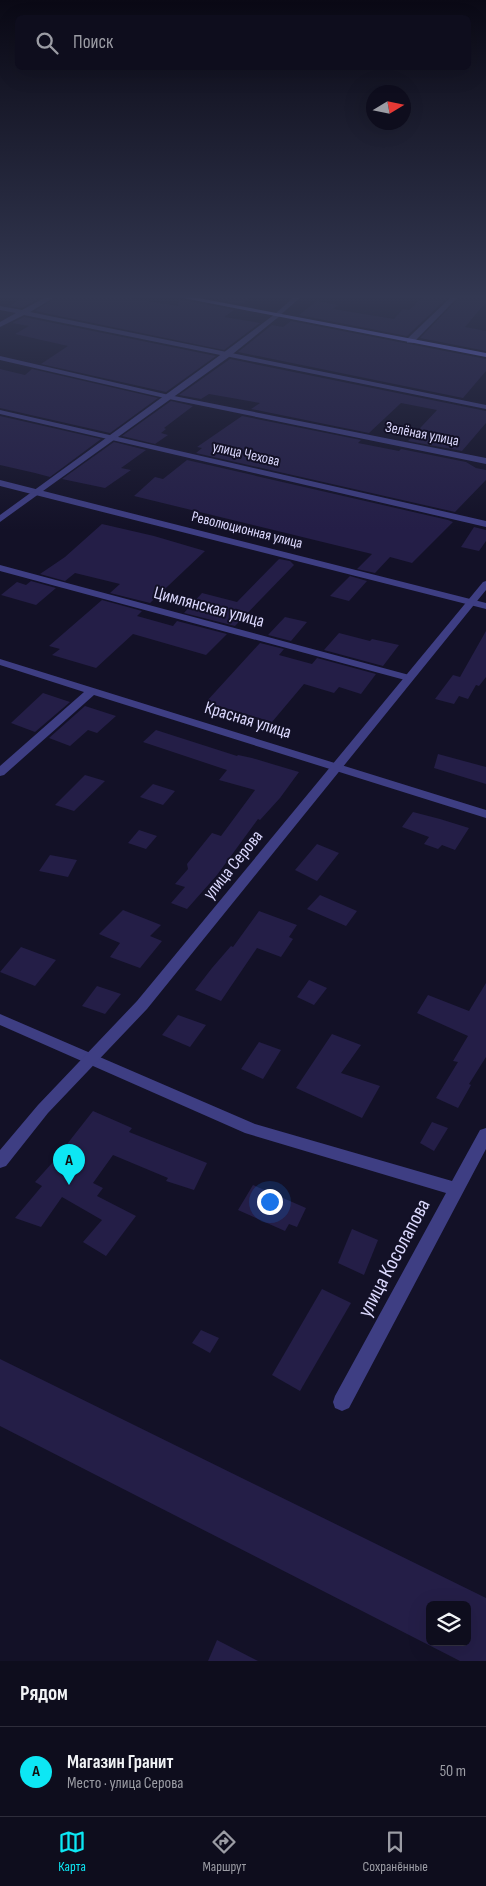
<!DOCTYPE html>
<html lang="ru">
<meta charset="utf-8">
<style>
body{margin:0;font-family:"Sofia Sans Condensed",sans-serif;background:#171626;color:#f1f3f6}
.controls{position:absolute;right:15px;bottom:15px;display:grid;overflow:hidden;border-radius:8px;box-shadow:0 5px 20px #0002}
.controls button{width:45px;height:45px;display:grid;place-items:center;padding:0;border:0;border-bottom:1px solid #2e2d3b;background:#0e0d1d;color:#f1f3f6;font:25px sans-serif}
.compass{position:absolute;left:366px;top:85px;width:45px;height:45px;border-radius:50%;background:#0e0d1d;box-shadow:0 5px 20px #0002;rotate:80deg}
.you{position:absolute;left:269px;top:1201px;width:18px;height:18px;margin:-12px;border:4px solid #fff;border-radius:50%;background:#1a73e8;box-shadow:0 0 0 8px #1a73e833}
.badge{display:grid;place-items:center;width:32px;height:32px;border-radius:50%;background:#0de7f4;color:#111;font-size:16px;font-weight:700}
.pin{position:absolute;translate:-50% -41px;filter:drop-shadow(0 1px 2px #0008)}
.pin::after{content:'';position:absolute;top:26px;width:18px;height:15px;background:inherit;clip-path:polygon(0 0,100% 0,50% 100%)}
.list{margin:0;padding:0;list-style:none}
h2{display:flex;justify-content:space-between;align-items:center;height:65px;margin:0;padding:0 20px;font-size:21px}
h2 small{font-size:16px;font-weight:400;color:#9b9ca4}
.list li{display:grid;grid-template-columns:32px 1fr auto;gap:15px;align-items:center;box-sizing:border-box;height:90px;padding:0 20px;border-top:1px solid #2e2d3b}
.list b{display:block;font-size:19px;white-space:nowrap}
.list p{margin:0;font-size:16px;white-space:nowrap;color:#9b9ca4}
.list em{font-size:16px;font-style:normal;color:#9b9ca4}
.icon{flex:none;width:28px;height:28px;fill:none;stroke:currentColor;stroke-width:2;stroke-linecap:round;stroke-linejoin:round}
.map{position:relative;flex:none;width:486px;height:1661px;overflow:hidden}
.search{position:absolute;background:#0e0d1d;box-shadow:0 5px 20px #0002;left:15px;right:15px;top:15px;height:55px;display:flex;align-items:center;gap:12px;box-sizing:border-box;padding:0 18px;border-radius:8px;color:#9b9ca4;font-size:19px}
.sheet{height:155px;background:#0e0d1d}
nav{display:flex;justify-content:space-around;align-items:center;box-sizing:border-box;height:70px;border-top:1px solid #2e2d3b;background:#0e0d1d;font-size:14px;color:#9b9ca4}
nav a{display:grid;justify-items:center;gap:2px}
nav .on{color:#0de7f4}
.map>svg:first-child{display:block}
</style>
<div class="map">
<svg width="486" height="1661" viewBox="0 0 486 1661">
<rect width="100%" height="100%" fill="#131127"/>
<!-- building -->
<g fill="#241e47" fill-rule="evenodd">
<polygon points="24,297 41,297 22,308 9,306"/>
<polygon points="57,297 122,297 178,306 179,299 234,310 224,317 260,323 224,350 35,311"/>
<polygon points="205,297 251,297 241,304"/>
<polygon points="423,297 448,297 407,336 299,315 317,301 338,305 333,309 394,319 403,309 409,310"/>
<polygon points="460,297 486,297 486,302 465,327 486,331 486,351 420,338"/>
<polygon points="24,317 216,356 166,392 41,364 68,346 15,334 29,326 12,323"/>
<polygon points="291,321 486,359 486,371 463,398 238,352 272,325 283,327"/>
<polygon points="230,359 486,411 486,423 462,451 408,441 437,410 401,403 369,433 251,409 260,403 209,394 201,399 179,395"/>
<polygon points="0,369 25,375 32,369 158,398 110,433 0,408"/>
<polygon points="171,401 193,406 164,428 166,429 161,433 168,435 155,444 122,436"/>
<polygon points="0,416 101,439 50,477 35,473 0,465"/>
<polygon points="242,416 361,440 358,443 399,451 401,449 466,462 476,468 486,470 486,480 455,512 196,453 202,448 197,447"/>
<polygon points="114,442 146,450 121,468 131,470 105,488 62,479"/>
<polygon points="187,460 448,520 453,522 412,563 390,557 375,573 357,569 372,554 134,496 155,477 163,479"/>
<polygon points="102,524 154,536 205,551 150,603 110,593 120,584 75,573 65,581 40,574 65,557"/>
<polygon points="474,527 486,530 486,541 479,551 461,547"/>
<polygon points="279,559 290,561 294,565 235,626 184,613 202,593 237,602"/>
<polygon points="350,576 367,581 349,601 330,596"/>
<polygon points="31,581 56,588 36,605 1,595 17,582 26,585"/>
<polygon points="102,600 142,611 137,616 173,626 177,621 227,634 206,655 133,634 96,668 52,655 60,649 49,646"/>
<polygon points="285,617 307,622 291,641 268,635"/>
<polygon points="486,631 486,677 479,686 476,685 468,699 459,696 454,704 435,699 453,675 460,677"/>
<polygon points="339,633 370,641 372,639 399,645 383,666 324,650"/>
<polygon points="260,643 284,649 279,655 312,664 317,658 376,674 361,694 339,687 334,693 304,684 272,722 206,702"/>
<polygon points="43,693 70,702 35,732 11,723"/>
<polygon points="85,706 116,716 97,733 88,730 70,746 49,738"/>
<polygon points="156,730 237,756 238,755 252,758 299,772 280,798 260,820 258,819 217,875 187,909 171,903 185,887 175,884 188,869 187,864 212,833 221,836 255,790 219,780 227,770 143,742"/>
<polygon points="438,754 486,767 486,784 434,768"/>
<polygon points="85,775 105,781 74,811 55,805"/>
<polygon points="153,784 175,791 163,805 140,797"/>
<polygon points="413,812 440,819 469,828 455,850 442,845 438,849 424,844 429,837 402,827"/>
<polygon points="139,830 157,836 146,849 128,843"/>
<polygon points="317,844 339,853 317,881 295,870"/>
<polygon points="50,855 77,860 68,877 39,871"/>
<polygon points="320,895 357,911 346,926 307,909"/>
<polygon points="123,910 161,925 150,936 162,941 140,968 110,957 120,943 99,934"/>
<polygon points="259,911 297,925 289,937 293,939 281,957 257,948 221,1001 195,990 212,968 231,946 233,947"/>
<polygon points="21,947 56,960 35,986 0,972"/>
<polygon points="309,980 327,988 314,1005 297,997"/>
<polygon points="486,983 486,1057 469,1084 471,1085 458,1108 436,1098 458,1062 453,1061 468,1036 417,1013 428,995 469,1011"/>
<polygon points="97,986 121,994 105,1014 82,1006"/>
<polygon points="178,1015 206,1025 190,1047 162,1035"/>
<polygon points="332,1034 361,1045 341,1073 380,1086 362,1118 296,1088"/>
<polygon points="259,1042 281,1050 263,1079 241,1069"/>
<polygon points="93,1111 132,1128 129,1132 207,1163 194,1190 166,1181 168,1178 113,1155 93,1183 103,1188 97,1196 136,1216 106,1256 83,1242 102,1220 62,1197 41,1227 15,1218 42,1186 35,1182 53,1162"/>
<polygon points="432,1122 448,1128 434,1151 420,1143"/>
<polygon points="253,1185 306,1208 297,1227 289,1224 285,1231 238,1210"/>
<polygon points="352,1229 378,1240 364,1275 338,1263"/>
<polygon points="322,1289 351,1303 300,1391 272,1375"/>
<polygon points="201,1330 219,1338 210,1353 192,1343"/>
<path d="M0 1359 486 1598V1661H460L0 1426ZM430 1605H467V1642H430Z"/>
<polygon points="217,1640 258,1661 208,1661"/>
</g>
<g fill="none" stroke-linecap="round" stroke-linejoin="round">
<!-- minor -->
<g fill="#3e3e83" fill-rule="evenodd">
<polygon points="46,297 55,297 30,312 486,405 486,409 24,315 0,327 0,322 16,313 0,310 0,306 22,310"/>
<polygon points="294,297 301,297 279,316 275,316 275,314"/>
<polygon points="451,297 458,297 413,343 407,343 407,339"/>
<polygon points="0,356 169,395 486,458 486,464 169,399 0,360"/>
<polygon points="0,410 486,521 486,527 0,414"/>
<polygon points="0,480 486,603 486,609 0,486"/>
<polygon points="0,565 413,676 414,678 409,681 405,680 0,571"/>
<polygon points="0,659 486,810 486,818 94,695 4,775 0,776 0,766 84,692 0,665"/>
<polygon points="0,1014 255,1124 452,1181 480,1130 486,1128 486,1149 349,1408 342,1411 335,1408 333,1402 335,1396 446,1193 245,1133 0,1025"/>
</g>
<!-- tertiary -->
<g fill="#3e3e83" fill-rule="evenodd">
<polygon points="275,314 281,315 229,357 0,522 0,515 223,353"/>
<polygon points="486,581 486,590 147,1009 48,1113 6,1166 0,1168 0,1150 38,1105 137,1001 483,582"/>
</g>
<!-- secondary -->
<polygon fill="#7476f9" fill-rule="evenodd" points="178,297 193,297 486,353 486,357"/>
</g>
<!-- sky -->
<linearGradient id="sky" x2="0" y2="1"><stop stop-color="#0a0915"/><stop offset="0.56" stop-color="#333852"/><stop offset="1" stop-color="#333852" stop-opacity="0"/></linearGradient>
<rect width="486" height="530" fill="url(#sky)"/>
<g text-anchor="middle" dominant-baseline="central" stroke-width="4" stroke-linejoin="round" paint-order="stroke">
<!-- far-street labels -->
<g font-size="15" fill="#dbd8fd" stroke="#131127">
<text transform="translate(422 434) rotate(11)">Зелёная улица</text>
<text transform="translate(246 454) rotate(13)">улица Чехова</text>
<text transform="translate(247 530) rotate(14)">Революционная улица</text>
</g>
<!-- street labels -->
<g font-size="18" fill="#dbd8fd" stroke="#131127">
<text transform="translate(209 607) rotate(15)">Цимлянская улица</text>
<text transform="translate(248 720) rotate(17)">Красная улица</text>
<text transform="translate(233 865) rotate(-51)">улица Серова</text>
</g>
<!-- near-street labels -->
<g font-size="21" fill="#dbd8fd" stroke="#131127">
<text transform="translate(394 1258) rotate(-62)">улица Косолапова</text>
</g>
</g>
</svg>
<div class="controls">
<button><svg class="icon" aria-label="layers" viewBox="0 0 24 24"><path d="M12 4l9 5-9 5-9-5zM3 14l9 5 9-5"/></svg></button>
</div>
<svg class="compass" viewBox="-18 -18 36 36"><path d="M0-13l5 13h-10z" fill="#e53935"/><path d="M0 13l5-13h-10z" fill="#9b9ca4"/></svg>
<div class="you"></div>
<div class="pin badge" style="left:69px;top:1185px">A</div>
<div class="search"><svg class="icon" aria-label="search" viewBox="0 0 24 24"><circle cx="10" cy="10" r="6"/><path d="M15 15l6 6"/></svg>Поиск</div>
</div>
<section class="sheet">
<h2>Рядом<small></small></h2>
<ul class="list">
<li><span class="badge">A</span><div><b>Магазин Гранит</b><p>Место · улица Серова</p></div><em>50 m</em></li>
</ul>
</section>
<nav>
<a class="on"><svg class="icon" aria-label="map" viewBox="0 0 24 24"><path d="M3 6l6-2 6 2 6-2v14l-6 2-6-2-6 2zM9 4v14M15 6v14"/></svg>Карта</a>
<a><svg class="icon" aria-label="directions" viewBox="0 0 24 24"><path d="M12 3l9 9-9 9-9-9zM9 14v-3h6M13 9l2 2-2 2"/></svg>Маршрут</a>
<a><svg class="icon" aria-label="saved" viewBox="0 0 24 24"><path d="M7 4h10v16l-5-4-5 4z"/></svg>Сохранённые</a>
</nav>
